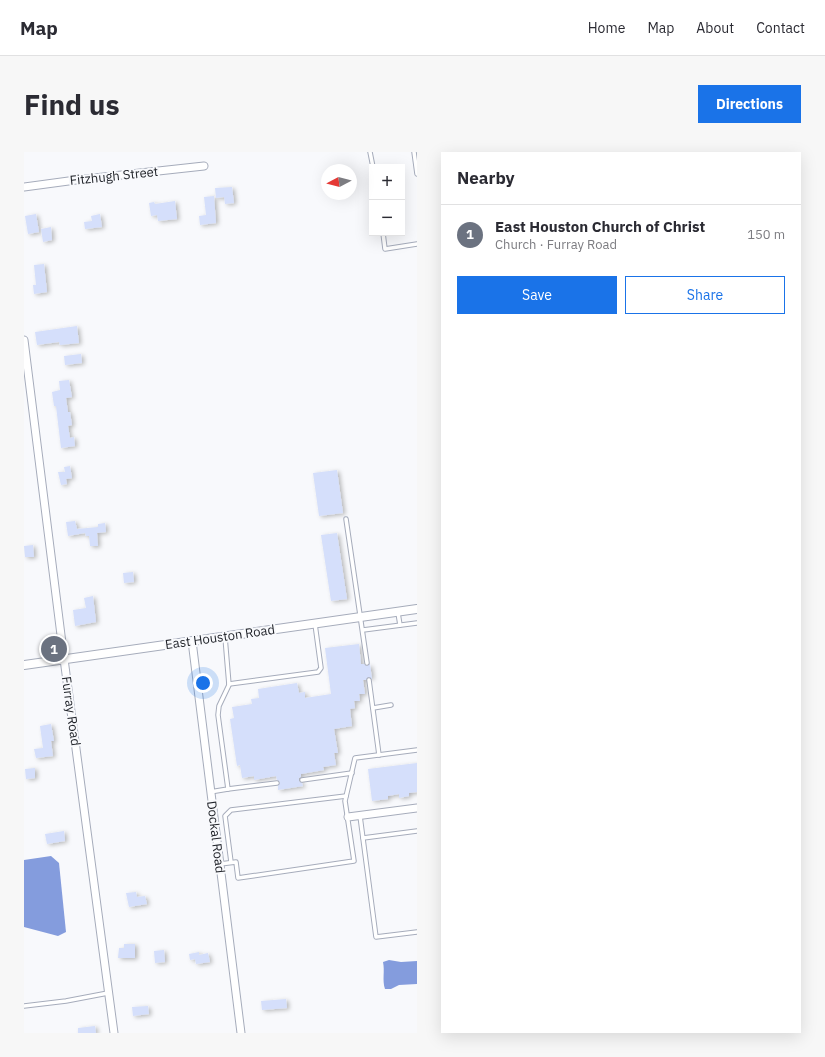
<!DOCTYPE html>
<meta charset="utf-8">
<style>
body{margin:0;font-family:"IBM Plex Sans",sans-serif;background:#f7f7f7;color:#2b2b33}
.controls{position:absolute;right:12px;top:12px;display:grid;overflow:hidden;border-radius:0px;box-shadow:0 4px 16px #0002}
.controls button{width:36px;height:36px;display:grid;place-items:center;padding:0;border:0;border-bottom:1px solid #e1e1e2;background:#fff;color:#2b2b33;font:20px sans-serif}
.compass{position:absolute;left:297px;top:12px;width:36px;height:36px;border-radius:50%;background:#fff;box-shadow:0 4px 16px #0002;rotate:263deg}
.you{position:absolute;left:179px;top:531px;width:14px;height:14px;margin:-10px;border:3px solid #fff;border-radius:50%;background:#1a73e8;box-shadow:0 0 0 6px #1a73e833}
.badge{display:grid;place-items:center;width:26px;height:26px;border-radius:50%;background:#1a73e8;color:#fff;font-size:13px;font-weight:700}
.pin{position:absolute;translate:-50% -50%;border:2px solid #fff;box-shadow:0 1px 4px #0006}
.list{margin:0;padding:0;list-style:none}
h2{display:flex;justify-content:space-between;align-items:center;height:52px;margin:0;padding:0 16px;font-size:17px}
h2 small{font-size:13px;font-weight:400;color:#7c7c81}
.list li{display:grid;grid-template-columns:26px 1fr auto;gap:12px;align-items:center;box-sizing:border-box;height:60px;padding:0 16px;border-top:1px solid #e1e1e2}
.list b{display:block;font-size:15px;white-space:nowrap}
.list p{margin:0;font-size:13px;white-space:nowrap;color:#7c7c81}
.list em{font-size:13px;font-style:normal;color:#7c7c81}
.actions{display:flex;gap:8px;padding:12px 16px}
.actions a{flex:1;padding:9px 0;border:1px solid #1a73e8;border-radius:0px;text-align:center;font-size:14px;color:#1a73e8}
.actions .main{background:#1a73e8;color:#fff}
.map{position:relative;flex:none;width:393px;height:881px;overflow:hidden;border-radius:0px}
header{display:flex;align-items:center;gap:24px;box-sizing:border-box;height:56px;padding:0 20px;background:#fff;border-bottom:1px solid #e1e1e2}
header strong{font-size:19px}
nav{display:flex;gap:22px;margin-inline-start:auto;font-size:14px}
.intro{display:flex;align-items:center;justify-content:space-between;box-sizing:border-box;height:96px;padding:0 24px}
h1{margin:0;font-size:28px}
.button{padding:10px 18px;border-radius:0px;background:#1a73e8;color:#fff;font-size:14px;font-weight:700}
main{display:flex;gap:24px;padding:0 24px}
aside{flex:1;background:#fff;border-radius:0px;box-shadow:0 4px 16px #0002}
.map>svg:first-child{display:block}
</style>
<header>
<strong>Map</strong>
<nav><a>Home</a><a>Map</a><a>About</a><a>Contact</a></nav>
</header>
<div class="intro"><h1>Find us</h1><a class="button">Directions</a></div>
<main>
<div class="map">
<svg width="393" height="881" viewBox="0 0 393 881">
<defs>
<filter id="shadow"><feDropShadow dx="2.5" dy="1.5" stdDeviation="2" flood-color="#0004"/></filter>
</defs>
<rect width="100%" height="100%" fill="#f8f9fc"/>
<!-- water -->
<g fill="#849cdd">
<polygon points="27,704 35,711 42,780 34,784 0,775 0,708"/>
<path d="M365 808 377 810 393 809V832L375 833 367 837H361C358 828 361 819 359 810Z"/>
</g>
<!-- building -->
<g fill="#d5dffb" filter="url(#shadow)">
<polygon points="208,35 210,51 201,52 200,45 192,46 191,36"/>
<polygon points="190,44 192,71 176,73 175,64 182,63 180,45"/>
<polygon points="151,49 153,67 134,69 133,63 127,64 125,51 130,50 131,52"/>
<polygon points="12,62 15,80 4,82 1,64"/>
<polygon points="76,62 78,75 61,77 60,70 68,69 67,64"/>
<polygon points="27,75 28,88 19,90 17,77"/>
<polygon points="20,112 23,140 10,142 9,133 12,133 10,113"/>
<polygon points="53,174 55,191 36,193 35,190 13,193 11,180"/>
<polygon points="57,202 58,211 41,213 40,204"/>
<polygon points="45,228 48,245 42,246 44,260 46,260 48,273 44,274 46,286 50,285 51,294 37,296 32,254 30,254 28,240 36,238 35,229"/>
<polygon points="46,314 48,326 42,327 43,332 37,333 34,320 41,320 40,315"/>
<polygon points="313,318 319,361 295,364 289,321"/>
<polygon points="51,369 53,377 74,375 74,372 81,371 82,380 73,381 74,394 66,394 65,384 62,384 61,381 44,384 42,370"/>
<polygon points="313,381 323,447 307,449 297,383"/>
<polygon points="9,393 10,405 1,405 0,394"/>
<polygon points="109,420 110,430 100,431 99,421"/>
<polygon points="69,444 72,470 51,474 49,458 62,456 60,446"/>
<polygon points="335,492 337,512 340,512 343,514 346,512 348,527 344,525 342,528 339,528 341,542 335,542 336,549 330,549 331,556 326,557 328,574 310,577 314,601 310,601 312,613 299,615 300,618 277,622 277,625 275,626 275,629 278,631 279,634 254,638 254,634 256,630 253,628 252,624 230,628 230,624 218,626 216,613 213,614 206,567 210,566 208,555 228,552 227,547 235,546 234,537 273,531 275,541 281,540 281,546 307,542 301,496"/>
<polygon points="27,572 30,589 27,589 29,604 12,606 10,597 19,596 16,574"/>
<polygon points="393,611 393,640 385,641 385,644 375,646 375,642 364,644 364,647 348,649 344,617"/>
<polygon points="11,616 11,626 2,627 1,617"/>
<polygon points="40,679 41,689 23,692 21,682"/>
<polygon points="112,740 113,745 121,744 123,752 105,755 102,741"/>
<polygon points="100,792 111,792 111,806 94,806 95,796 100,796"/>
<polygon points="140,798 141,810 131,811 130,799"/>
<polygon points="175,800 175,803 184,801 186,810 172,812 171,807 166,808 165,802"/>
<polygon points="262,847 263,856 238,858 237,849"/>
<polygon points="124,854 125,862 109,864 108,855"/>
<polygon points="71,874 72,881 54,881 54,876"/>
</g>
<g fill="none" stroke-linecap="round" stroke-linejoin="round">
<defs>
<g id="service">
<polyline points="346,0 349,15"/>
<polyline points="390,0 393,22"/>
<polyline points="359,81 361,97 393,92"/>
<polyline points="322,367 343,511"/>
<polyline points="374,461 376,473"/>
<polyline points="339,478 393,471"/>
<polyline points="345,528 355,603"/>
<polyline points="205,532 294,520 297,516 291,472"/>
<polyline points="349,556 367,553"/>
<polyline points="278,628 328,621"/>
<polyline points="204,637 253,631"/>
<polyline points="186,640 204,637 194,563 195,554 205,533 201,485"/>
<polyline points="336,664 352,785 393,780"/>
<polyline points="339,686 393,679"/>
<polyline points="207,710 201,664 207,658 322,644"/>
<polyline points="196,712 212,710 214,726 330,709 321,649 331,606 393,598"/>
<polyline points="0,854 42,849 84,841"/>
</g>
<g id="minor">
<polyline points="0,35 52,28 180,14"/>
<polyline points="0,188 40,507 90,881"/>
<polyline points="168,489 217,881"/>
<polyline points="324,665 393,656"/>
</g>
<polyline id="tertiary" points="0,513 393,457"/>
</defs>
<!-- service casing -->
<use href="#service" stroke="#a6acbb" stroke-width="5.5"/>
<!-- minor casing -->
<use href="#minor" stroke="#a6acbb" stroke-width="9"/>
<!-- tertiary casing -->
<use href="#tertiary" stroke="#a6acbb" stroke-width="10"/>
<!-- service -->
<use href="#service" stroke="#fff" stroke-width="3.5"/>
<!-- minor -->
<use href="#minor" stroke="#fff" stroke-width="7"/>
<!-- tertiary -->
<use href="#tertiary" stroke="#fff" stroke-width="8"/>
</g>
<g text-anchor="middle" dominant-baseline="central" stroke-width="4" stroke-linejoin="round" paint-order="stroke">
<!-- street labels -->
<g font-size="13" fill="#22252b" stroke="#f8f9fc">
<text transform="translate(90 24) rotate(-6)">Fitzhugh Street</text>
<text transform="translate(196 485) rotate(-8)">East Houston Road</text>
<text transform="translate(47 559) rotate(82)">Furray Road</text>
<text transform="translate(192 685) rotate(83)">Dockal Road</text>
</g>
</g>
</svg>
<div class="controls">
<button>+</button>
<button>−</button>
</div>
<svg class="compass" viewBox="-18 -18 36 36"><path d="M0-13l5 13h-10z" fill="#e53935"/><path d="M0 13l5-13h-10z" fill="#7c7c81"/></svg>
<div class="you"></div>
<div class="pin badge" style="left:30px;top:497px;background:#6b7280">1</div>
</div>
<aside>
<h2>Nearby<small></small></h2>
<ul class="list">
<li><span class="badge" style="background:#6b7280">1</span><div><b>East Houston Church of Christ</b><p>Church · Furray Road</p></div><em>150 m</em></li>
</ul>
<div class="actions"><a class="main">Save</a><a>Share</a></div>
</aside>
</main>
